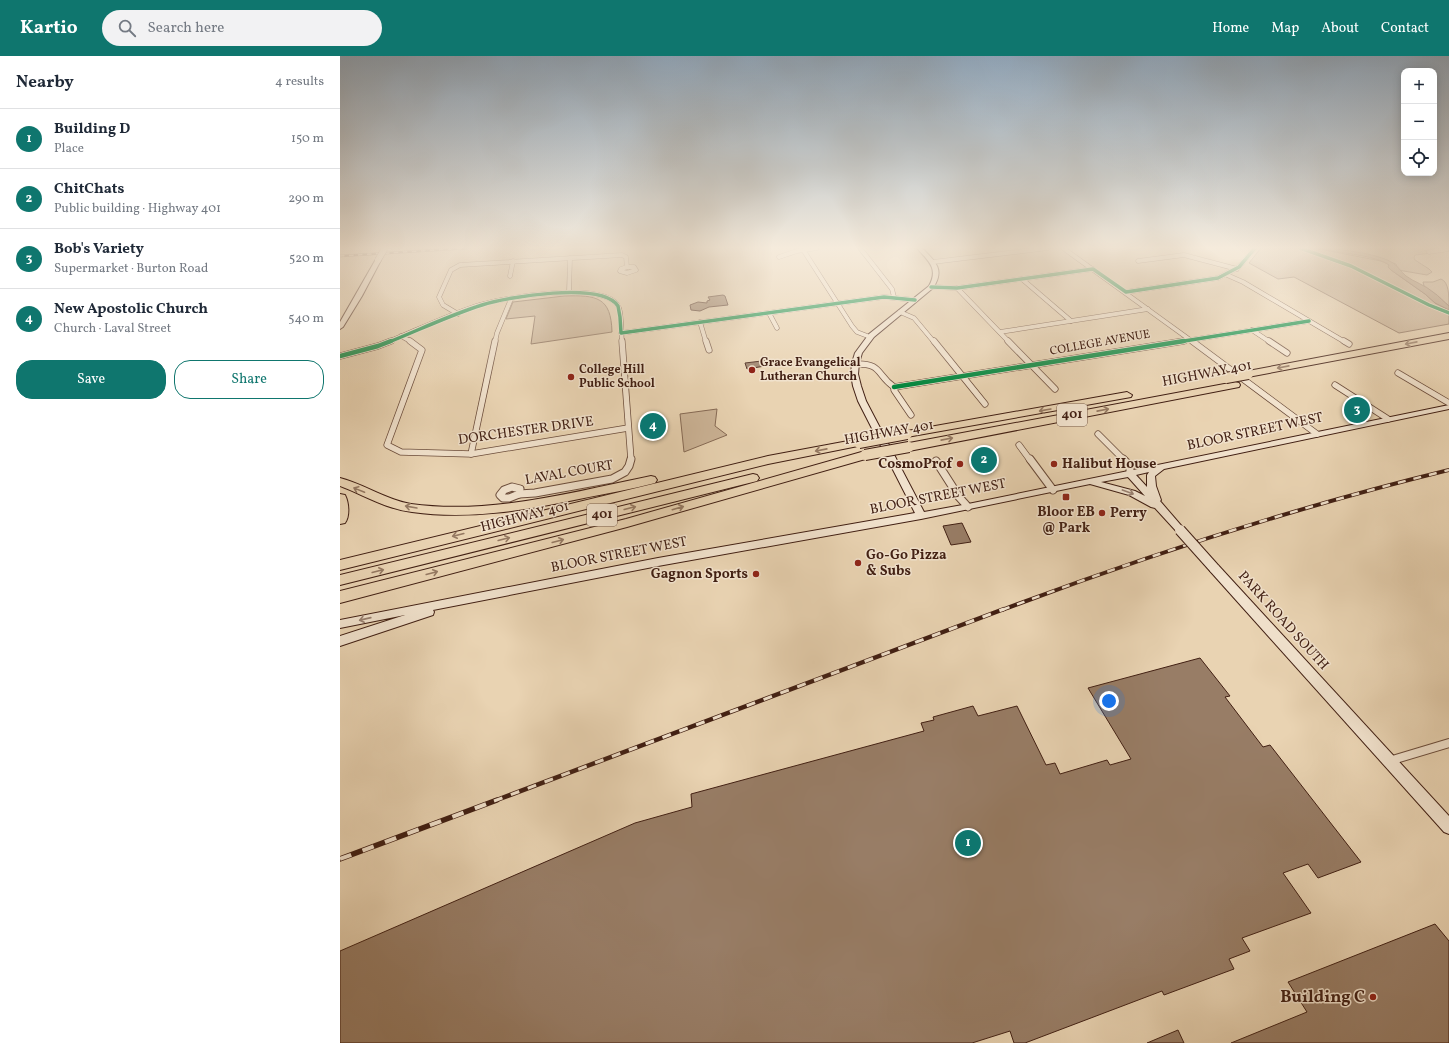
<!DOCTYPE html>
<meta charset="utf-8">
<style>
body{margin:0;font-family:Vollkorn,serif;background:#f2f2f3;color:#1f2937}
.controls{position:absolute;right:12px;top:12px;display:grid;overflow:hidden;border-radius:8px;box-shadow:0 2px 10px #0003}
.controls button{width:36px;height:36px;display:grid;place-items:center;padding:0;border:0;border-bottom:1px solid #e0e1e3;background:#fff;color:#1f2937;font:20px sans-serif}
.you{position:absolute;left:769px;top:645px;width:14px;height:14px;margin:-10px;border:3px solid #fff;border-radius:50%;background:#1a73e8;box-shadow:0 0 0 6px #1a73e833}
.badge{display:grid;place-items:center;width:26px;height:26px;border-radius:50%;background:#0f766e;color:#fff;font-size:13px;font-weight:700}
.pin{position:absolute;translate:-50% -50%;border:2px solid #fff;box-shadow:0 1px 4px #0006}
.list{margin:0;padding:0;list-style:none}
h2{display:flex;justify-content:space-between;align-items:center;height:52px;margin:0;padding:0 16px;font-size:17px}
h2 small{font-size:13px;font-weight:400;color:#747a83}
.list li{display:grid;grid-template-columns:26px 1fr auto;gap:12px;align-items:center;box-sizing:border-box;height:60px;padding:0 16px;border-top:1px solid #e0e1e3}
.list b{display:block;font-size:15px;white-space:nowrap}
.list p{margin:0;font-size:13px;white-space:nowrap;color:#747a83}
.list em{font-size:13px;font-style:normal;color:#747a83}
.actions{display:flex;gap:8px;padding:12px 16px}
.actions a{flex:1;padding:9px 0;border:1px solid #0f766e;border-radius:16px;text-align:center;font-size:14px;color:#0f766e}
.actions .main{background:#0f766e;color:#fff}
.icon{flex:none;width:22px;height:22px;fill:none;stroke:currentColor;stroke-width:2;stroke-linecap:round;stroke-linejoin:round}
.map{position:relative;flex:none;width:1109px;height:987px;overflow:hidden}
header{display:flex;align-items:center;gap:24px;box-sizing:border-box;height:56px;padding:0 20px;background:#0f766e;color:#fff}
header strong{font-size:19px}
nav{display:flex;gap:22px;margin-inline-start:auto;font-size:14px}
.search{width:280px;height:36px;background:#f2f2f3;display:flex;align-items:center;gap:10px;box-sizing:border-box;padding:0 14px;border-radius:22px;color:#747a83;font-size:15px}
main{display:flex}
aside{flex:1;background:#fff}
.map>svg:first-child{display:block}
</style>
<header>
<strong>Kartio</strong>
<div class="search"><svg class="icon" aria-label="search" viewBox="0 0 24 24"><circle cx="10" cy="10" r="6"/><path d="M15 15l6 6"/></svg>Search here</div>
<nav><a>Home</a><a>Map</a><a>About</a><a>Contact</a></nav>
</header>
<main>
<aside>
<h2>Nearby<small>4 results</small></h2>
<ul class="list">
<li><span class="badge">1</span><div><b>Building D</b><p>Place</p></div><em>150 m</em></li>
<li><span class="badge">2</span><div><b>ChitChats</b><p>Public building · Highway 401</p></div><em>290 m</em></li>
<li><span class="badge">3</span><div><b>Bob's Variety</b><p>Supermarket · Burton Road</p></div><em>520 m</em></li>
<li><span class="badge">4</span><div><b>New Apostolic Church</b><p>Church · Laval Street</p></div><em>540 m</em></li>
</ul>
<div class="actions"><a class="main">Save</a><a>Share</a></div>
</aside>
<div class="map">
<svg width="1109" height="987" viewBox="0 0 1109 987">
<rect width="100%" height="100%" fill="#e9d3b2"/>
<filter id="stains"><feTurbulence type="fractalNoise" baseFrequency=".005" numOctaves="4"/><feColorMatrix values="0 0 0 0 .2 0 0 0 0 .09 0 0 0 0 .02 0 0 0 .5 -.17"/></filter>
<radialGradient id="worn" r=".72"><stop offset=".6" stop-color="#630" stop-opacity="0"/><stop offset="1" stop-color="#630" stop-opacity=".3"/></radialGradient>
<!-- green -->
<g fill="#ccb497" stroke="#866a55">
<polygon points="921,192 974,192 1041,205 1048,208 1051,214 1085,238 1095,247 1109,254 1109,268 1059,277 954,221 938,223 909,207"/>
<polygon points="984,192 1078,192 1092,197 1075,199 1074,202 1075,204 1089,213 1092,216 1087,219 1058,214 1056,208 1024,199"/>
<path d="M1101 223C1109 226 1109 240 1109 250L1084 230 1083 226H1093Z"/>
<path d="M224 240C257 239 271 241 272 276L191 288 195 260 166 263 173 246Z"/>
<polygon points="377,353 375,370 387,379 344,396 340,358"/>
</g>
<!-- water -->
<path fill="#b0967c" stroke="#846652" d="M974 192C993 192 1038 197 1053 207 1058 210 1061 216 1066 220 1074 226 1085 229 1093 236 1099 240 1104 246 1109 250V254L1095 247 1085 238 1051 214 1048 211 1049 209C1036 199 992 196 974 192Z"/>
<!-- building -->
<g fill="#987d66" stroke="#411f13">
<polygon points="383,239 385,240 388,249 369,251 360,255 351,254 350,249 358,246 367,247 367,245 370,244 368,241"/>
<polygon points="430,304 431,309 407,313 405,307"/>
<polygon points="622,467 631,486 611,489 603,470"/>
<polygon points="860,602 890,640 885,641 923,691 930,689 1021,806 978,822 968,808 943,817 971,857 902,882 910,895 889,903 894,913 824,939 822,935 685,987 674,987 670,975 632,987 0,987 0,895 295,767 352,751 351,738 584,675 581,667 594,664 593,661 633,650 638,660 677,650 706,709 715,707 720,718 767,704 770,709 791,703 748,632"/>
<polygon points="1095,868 1109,885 1109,987 891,987 967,956 948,926"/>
<polygon points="838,974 844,987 807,987"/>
</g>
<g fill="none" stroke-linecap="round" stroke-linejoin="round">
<defs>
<g id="street-far3">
<polyline points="462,192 512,270 517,276 530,281"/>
<polyline points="520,192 552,233 554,241"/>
<polyline points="723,192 853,286"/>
<polyline points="1089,196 1109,193"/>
<polyline points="439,201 457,195 477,192"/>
<polyline points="798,205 844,199 897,213"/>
<polyline points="593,206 708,192"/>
<polygon points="287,211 294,211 296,214 287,217 280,215 281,213"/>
<polyline points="887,219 903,226 1005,286"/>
<polyline points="170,220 173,205"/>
<polyline points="682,223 731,265"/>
<polyline points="591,231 617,232 753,213"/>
<polyline points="617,232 669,286"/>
<polyline points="229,236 230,202"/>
<polyline points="786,236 878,222 899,211 915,192"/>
<polyline points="560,256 574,262 594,286"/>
<polyline points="429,257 437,272"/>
<polyline points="118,258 103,249 99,241 111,214 120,209 282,199 286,201 287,211"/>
<polyline points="360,266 366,286"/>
<polyline points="912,274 930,286"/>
<polyline points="660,276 808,253"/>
<polyline points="281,277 544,241 575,244"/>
<polyline points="61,280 72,286"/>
<path d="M48 286C77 274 106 260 136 250 160 242 268 223 279 252 282 260 281 277 282 286"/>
<polyline points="155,286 157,277 171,243"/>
<polyline points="838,286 969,265"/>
</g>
<g id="street-far2">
<polyline points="70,285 82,294 47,389 61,396 131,398 288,372"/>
<polyline points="282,285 291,404"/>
<polyline points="366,285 369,294"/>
<polyline points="594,285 645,348"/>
<polyline points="668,285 715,333"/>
<polyline points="852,285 977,378"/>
<polyline points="929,285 947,297"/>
<polyline points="1004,285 1009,288"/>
<polyline points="0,300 38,290 51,285"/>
<path d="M515 308C543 307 536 319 554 331V334L571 359"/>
<polyline points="1058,317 1109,347"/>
<polyline points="995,329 1048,363"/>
<polyline points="554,331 844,285"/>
<polyline points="758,378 784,404"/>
<polyline points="679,389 690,404"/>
<polyline points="131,398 155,285"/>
</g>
<g id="street-far1">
<polyline points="690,403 713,434"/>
<polyline points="783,403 790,410 790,418"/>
<polyline points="596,405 619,441 628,451"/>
<polygon points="172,431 180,433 179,438 169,442 163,442 160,439 164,434"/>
<polyline points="179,438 195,437 272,423 285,416 289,410 291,403"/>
</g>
<polyline id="street" points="1049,705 1109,687"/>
<g id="secondary">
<path d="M577 192H582C596 206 605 214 593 232L534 281 522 297 519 307 518 318 521 330 526 345 584 456 628 448 1109 349V353L824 413 815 420 816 430 821 444 820 445 845 474 840 477 837 476 815 452 811 451 789 439 750 428 581 463 318 510 93 554 94 556 93 559 0 590V580L65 559 0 572V564L318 502 575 457 518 345 513 330 511 318 512 307 515 297 529 278 589 230C599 212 588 205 577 192ZM809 416 807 419V431L796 419ZM788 421 805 440 795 435 761 426Z"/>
<polygon points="36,203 41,204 22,240 3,271 0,273 0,266"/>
<polygon points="874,508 878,509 1109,760 1109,778 1104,776 870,515 869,512 870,509"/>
</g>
<g id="highway">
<polygon points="1109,277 1109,283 908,321 903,318 908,315"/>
<polygon points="895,326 899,327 900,329 899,331 569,395 565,393 563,391 565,389 569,387"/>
<polygon points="787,336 792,339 791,341 567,381 563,380 561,378 563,376 567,375"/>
<polygon points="519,383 523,385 525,387 523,389 428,408 0,514 0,504 428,400"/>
<polygon points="525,395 529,396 531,399 529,402 287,471 0,547 0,535 286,463"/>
<polygon points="413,418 417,419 419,422 417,425 0,529 0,519"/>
<path d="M311 420 315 421 317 424 315 427C292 433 268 437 244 442 188 454 129 464 72 456 46 453 24 439 0 430V422C24 428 46 444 71 448 151 459 233 436 311 420Z"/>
<path d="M0 438 5 439C9 447 10 460 5 467L0 468Z"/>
</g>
</defs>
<!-- street-far3 casing -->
<use href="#street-far3" stroke="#6b4c3b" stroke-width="5"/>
<!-- street-far2 casing -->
<use href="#street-far2" stroke="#6b4c3b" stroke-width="7"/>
<!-- street-far1 casing -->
<use href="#street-far1" stroke="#6b4c3b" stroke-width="9"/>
<!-- street casing -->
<use href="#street" stroke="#6b4c3b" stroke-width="10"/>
<!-- secondary casing -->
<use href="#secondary" stroke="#411f13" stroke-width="2"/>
<!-- highway casing -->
<use href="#highway" stroke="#411f13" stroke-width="2"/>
<!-- street-far3 -->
<use href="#street-far3" stroke="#f1e2cd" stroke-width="4"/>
<!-- street-far2 -->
<use href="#street-far2" stroke="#f1e2cd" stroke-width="5.5"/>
<!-- street-far1 -->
<use href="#street-far1" stroke="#f1e2cd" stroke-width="7"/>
<!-- street -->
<use href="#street" stroke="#f1e2cd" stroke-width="8"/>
<!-- secondary -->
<use href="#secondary" fill="#f1e2cd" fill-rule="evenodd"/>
<!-- highway -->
<use href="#highway" fill="#e9d3b2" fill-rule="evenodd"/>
<defs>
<polyline id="rail-far3" points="0,200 128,192"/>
<path id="rail-far2" d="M662 554C808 499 957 451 1109 414"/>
<polyline id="rail-far1" points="154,745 664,553"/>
<polyline id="rail" points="0,803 157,744"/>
</defs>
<!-- rail-far3 casing -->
<use href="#rail-far3" stroke="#411f13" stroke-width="2.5"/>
<!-- rail-far2 casing -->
<use href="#rail-far2" stroke="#411f13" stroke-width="4"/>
<!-- rail-far1 casing -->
<use href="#rail-far1" stroke="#411f13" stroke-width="4.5"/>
<!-- rail casing -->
<use href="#rail" stroke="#411f13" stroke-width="5.5"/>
<!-- rail-far3 -->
<use href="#rail-far3" stroke="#f1e2cd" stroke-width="1.5" stroke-dasharray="4.5" stroke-linecap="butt"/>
<!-- rail-far2 -->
<use href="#rail-far2" stroke="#f1e2cd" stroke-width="2.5" stroke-dasharray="8" stroke-linecap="butt"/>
<!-- rail-far1 -->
<use href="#rail-far1" stroke="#f1e2cd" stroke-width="3" stroke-dasharray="9" stroke-linecap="butt"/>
<!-- rail -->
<use href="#rail" stroke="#f1e2cd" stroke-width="4" stroke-dasharray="12" stroke-linecap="butt"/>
<defs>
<polyline id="secondary-bridge-far1" points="38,204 45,192"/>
<polyline id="secondary-bridge" points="840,474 874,512"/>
<g id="highway-bridge">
<polyline points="886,322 908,318"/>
<polyline points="519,387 567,378"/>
<polyline points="525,399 569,391"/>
</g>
</defs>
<!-- secondary-bridge-far1 casing -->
<use href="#secondary-bridge-far1" stroke="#411f13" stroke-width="7" stroke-linecap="butt"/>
<!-- secondary-bridge casing -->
<use href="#secondary-bridge" stroke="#411f13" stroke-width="12" stroke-linecap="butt"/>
<!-- highway-bridge casing -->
<use href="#highway-bridge" stroke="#411f13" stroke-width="12" stroke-linecap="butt"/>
<!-- secondary-bridge-far1 -->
<use href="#secondary-bridge-far1" stroke="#f1e2cd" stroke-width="6"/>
<!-- secondary-bridge -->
<use href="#secondary-bridge" stroke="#f1e2cd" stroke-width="10"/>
<!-- highway-bridge -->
<use href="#highway-bridge" stroke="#e9d3b2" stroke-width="10"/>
<defs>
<g id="cycleway-far1">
<polyline points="960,192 1011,210 1089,249 1109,257"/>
<polyline points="591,231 617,232 753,213 786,236 878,222 899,211 915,192"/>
<path d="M49 286C79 274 110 259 142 249 166 241 262 225 278 250L280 261 281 277 544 241 575 244"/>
<polyline points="838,286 969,265"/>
</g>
<g id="cycleway">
<polyline points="0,300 38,290 51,285"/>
<polyline points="554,331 844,285"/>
</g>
</defs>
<!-- cycleway-far1 casing -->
<use href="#cycleway-far1" stroke="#f1e2cd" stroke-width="5"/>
<!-- cycleway casing -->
<use href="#cycleway" stroke="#f1e2cd" stroke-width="6"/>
<!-- cycleway-far1 -->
<use href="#cycleway-far1" stroke="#00873e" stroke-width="3.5"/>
<!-- cycleway -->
<use href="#cycleway" stroke="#00873e" stroke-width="4.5"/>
</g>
<!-- one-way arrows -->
<defs><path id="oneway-shaft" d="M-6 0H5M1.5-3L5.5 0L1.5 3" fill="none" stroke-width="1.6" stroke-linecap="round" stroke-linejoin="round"/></defs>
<g stroke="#957962">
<use href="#oneway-shaft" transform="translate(1071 287) rotate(169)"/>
<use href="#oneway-shaft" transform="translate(943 311) rotate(169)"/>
<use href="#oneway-shaft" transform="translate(705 354) rotate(170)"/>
<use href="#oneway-shaft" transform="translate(763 354) rotate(-11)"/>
<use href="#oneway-shaft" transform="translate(607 383) rotate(-11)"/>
<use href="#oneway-shaft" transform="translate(481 394) rotate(169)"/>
<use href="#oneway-shaft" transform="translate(19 434) rotate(-158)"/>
<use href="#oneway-shaft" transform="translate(71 451) rotate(-170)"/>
<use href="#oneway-shaft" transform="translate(290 452) rotate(-14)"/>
<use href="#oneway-shaft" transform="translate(338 452) rotate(-16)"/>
<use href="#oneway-shaft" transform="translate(118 479) rotate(166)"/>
<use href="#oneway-shaft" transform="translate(164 483) rotate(-14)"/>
<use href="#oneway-shaft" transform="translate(218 485) rotate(-15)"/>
<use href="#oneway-shaft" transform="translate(38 515) rotate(-14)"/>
<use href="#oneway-shaft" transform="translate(92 517) rotate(-15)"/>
</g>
<g stroke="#998070">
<use href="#oneway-shaft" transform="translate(788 436) rotate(20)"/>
<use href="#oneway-shaft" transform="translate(25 563) rotate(167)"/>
</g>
<!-- sky -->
<linearGradient id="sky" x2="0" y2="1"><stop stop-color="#91a8bd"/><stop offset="0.58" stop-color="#f5ebdc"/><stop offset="1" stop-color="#f5ebdc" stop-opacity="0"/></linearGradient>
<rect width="1109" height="331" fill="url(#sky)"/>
<!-- markers -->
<g fill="#8f2418" stroke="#f1e2cd" stroke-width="1.5">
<circle cx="412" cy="314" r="4"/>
<circle cx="231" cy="321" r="4"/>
<circle cx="620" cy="408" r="4"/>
<circle cx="714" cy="408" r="4"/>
<rect x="722" y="437" width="8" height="8" rx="2"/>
<circle cx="762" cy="457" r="4"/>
<circle cx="518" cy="507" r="4"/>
<circle cx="416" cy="518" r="4"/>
<circle cx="1033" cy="941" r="4"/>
</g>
<g text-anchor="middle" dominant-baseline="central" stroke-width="3" stroke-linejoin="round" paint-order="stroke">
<!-- far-street labels -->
<g font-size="12" fill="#411f13" stroke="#f1e2cd">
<text transform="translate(760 287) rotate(-10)">COLLEGE AVENUE</text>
</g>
<!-- far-poi labels -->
<g font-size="12" font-weight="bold" fill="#411f13" stroke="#f1e2cd" text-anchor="start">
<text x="420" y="307">Grace Evangelical<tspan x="420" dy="14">Lutheran Church</tspan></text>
<text x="239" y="314">College Hill<tspan x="239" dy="14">Public School</tspan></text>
</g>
<!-- shield labels -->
<g fill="#f1e2cd" stroke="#765a4b" stroke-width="1">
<rect x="717" y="348" width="30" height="22" rx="3"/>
<rect x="247" y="448" width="30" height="22" rx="3"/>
</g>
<g font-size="13" font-weight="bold" fill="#411f13">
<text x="732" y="359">401</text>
<text x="262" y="459">401</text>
</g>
<!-- street labels -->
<g font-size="14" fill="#411f13" stroke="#f1e2cd">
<text transform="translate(867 318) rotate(-11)">HIGHWAY 401</text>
<text transform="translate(186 375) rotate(-8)">DORCHESTER DRIVE</text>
<text transform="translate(915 376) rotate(-12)">BLOOR STREET WEST</text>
<text transform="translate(549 377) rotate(-10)">HIGHWAY 401</text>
<text transform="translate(229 417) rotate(-10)">LAVAL COURT</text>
<text transform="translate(598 441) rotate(-11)">BLOOR STREET WEST</text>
<text transform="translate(185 461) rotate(-14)">HIGHWAY 401</text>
<text transform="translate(279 499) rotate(-11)">BLOOR STREET WEST</text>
<text transform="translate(943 565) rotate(48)">PARK ROAD SOUTH</text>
</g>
<!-- poi labels -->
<g font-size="14" font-weight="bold" fill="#411f13" stroke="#f1e2cd" text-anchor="start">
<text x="612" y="408" text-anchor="end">CosmoProf</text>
<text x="722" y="408">Halibut House</text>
<text x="726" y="456" text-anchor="middle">Bloor EB<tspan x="726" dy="16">@ Park</tspan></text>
<text x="770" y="457">Perry</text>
<text x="526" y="499">Go-Go Pizza<tspan x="526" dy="16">&amp; Subs</tspan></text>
<text x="408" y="518" text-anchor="end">Gagnon Sports</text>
</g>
<!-- near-poi labels -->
<g font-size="17" font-weight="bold" fill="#411f13" stroke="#f1e2cd" text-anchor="end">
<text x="1025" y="941">Building C</text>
</g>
</g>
<rect width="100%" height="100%" filter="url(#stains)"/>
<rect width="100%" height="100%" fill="url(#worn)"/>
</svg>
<div class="controls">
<button>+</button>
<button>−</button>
<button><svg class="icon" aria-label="locate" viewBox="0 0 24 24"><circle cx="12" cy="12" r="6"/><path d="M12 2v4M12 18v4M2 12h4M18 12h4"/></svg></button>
</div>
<div class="you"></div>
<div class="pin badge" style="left:628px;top:787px">1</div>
<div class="pin badge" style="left:644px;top:404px">2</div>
<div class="pin badge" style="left:1017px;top:354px">3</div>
<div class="pin badge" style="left:313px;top:370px">4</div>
</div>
</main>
